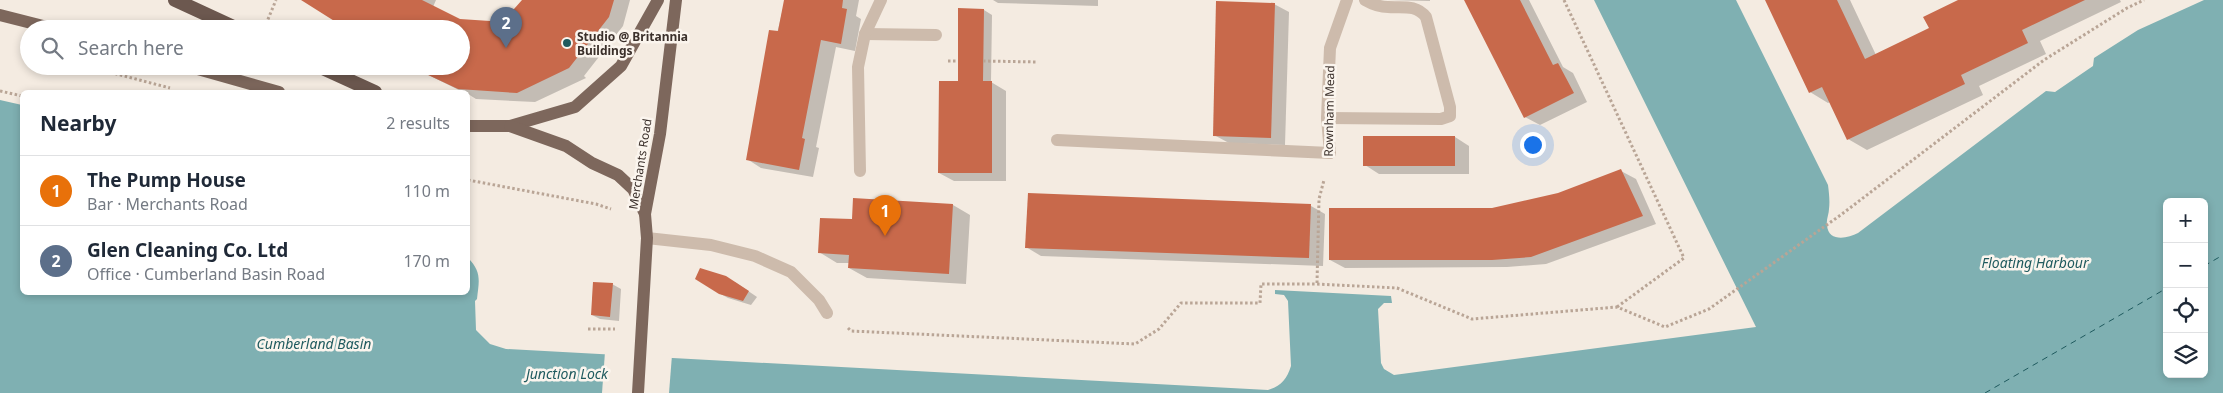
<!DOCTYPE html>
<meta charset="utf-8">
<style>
body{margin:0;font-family:"Noto Sans",sans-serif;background:#f2f2f3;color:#1f2937}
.controls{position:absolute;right:15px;bottom:15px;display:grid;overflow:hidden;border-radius:8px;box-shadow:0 2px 8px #0003}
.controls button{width:45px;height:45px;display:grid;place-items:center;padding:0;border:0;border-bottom:1px solid #e0e1e3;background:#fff;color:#1f2937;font:25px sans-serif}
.you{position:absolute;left:1532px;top:144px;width:18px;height:18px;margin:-12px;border:4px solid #fff;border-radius:50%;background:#1a73e8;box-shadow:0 0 0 8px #1a73e833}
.badge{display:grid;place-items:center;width:32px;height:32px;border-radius:50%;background:#1a73e8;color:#fff;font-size:16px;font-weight:700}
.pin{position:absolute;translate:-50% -41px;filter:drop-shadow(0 1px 2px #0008)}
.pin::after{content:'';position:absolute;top:26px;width:18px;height:15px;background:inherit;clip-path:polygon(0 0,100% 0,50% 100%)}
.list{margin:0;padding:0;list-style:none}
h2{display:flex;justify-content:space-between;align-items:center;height:65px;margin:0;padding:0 20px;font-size:21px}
h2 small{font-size:16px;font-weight:400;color:#747a83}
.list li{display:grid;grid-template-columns:32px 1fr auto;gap:15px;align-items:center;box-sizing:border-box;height:70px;padding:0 20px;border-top:1px solid #e0e1e3}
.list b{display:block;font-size:19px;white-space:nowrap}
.list p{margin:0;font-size:16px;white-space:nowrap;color:#747a83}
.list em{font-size:16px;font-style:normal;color:#747a83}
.icon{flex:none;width:28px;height:28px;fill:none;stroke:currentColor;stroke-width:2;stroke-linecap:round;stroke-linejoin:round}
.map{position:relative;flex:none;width:2223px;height:393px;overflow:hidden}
.search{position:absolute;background:#fff;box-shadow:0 2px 8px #0003;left:20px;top:20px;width:450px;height:55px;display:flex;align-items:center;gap:12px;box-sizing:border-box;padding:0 18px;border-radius:28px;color:#747a83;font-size:19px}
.panel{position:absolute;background:#fff;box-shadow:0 2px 8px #0003;left:20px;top:90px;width:450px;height:205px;border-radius:8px}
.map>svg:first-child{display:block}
</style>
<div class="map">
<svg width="2223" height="393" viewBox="0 0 2223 393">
<rect width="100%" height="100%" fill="#f4ebe1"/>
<!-- water -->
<path fill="#7fb0b2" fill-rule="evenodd" d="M1594 0H1736L1828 185C1829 193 1830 201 1829 209 1829 214 1826 220 1827 225 1828 242 1847 239 1858 233L2046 91 2055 92 2093 66 2094 58 2138 30 2204 0H2223V393H0V100L22 105V292H468V258C482 272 479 281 477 299L475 301 476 330 490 344 506 349 1268 390C1281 386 1287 379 1291 366L1288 301 1284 295 1275 294V290L1391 296 1392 303H1384L1378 309 1381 363 1384 369 1394 375 1756 327ZM2167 202H2204V374H2167Z"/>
<!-- pier -->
<polygon fill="#f4ebe1" points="605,352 672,355 669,393 602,393"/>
<!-- shadow -->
<g fill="#0003">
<polygon points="303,0 436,0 433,7 459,20 490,22 516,10 523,0 630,0 623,26 584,76 586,78 535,102 476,99 468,94 468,92 463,92 410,66 461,66 461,29"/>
<polygon points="785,0 859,0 856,16 861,19 855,51 836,47 816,147 819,148 813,177 761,168 747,159"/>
<polygon points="993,0 1098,0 1098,6 998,3"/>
<polygon points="1387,0 1430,0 1430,1"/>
<polygon points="1466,0 1529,0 1563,67 1573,73 1587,102 1540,125 1525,117"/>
<polygon points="1766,0 1850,0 1876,55 1931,29 1961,0 2120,0 2121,2 2040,41 2046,54 1979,86 1983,95 1867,150 1848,139 1830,102 1828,103 1810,92"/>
<polygon points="1274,4 1289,12 1285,145 1229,143 1214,135"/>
<polygon points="984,10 992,15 991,82 1006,91 1006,181 954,181 939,173 959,83"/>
<polygon points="1455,137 1469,146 1469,174 1379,174 1365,165"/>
<polygon points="1621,171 1636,179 1656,224 1546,264 1507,267 1345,268 1330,260 1492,209 1559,194"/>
<polygon points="953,205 970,215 966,284 867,278 849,268 850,263 837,263 819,252"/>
<polygon points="1311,206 1325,214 1323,266 1041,256 1026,247"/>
<polygon points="735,282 757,297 751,305 728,298 719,293"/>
<polygon points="612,284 621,289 619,321 600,319 592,315"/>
</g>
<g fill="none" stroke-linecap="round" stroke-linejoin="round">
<!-- ferry -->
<g stroke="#1f5a5e" stroke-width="1" stroke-dasharray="6 5" stroke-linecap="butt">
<polyline points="2204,266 2223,255"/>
<polyline points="1985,393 2167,288"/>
</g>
</g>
<!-- building -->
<g fill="#c8694b">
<polygon points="301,0 422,0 460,19 490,21 514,9 522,0 614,0 609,17 569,68 517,93 458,89 409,66 461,66 461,29 347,29"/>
<polygon points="784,0 843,0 842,8 847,9 841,44 821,40 802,138 805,139 799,170 746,160 769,30 778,31"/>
<polygon points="1464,0 1520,0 1553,65 1558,63 1574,93 1524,118"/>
<polygon points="1765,0 1837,0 1865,59 1929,28 1923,17 1958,0 2085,0 2022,30 2028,43 1961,75 1965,84 1847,140 1822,87 1809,93"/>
<polygon points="1216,1 1275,3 1271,138 1213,136"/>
<polygon points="958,8 984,9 983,81 992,81 992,173 938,173 939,81 958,81"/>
<rect x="1363" y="136" width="92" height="30"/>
<polygon points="1621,169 1643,216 1531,257 1492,260 1329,260 1329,208 1492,208 1558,193"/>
<polygon points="1028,193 1311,204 1309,258 1025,248"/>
<polygon points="853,198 953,204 949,274 848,268 849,255 818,253 820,218 852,219"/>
<polygon points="700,268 726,276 749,291 743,301 719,294 695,279"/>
<polygon points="593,282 613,283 610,317 591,315"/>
</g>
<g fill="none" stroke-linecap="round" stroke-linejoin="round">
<!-- path -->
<g stroke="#b9a596" stroke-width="3" stroke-dasharray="2.5 2.5" stroke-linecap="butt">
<polyline points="1564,0 1684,258 1617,307"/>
<polyline points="266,24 276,0"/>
<polyline points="948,61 958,61"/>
<polyline points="983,61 1038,62"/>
<polyline points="86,66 170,88"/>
<polyline points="0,91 22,96"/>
<polyline points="468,180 596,204 611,209"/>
<polyline points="1317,283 1319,199 1324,180"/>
<polyline points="848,328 851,331 1135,344 1159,329 1181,303 1260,303 1261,284 1317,284 1397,288 1472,319 1617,307 1665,327 1709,309 1842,214 2044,60 2127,8 2144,0"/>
<polyline points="588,329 615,329"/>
</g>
<!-- service -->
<g stroke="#cdbbac" stroke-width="12">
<polyline points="865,34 936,35"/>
<path d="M1327 118 1441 119 1450 116V107L1426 17C1416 4 1402 8 1388 7 1380 7 1372 4 1365 0"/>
<polyline points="1057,140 1330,153"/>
<polyline points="860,171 858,67 865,34 881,0"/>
<polyline points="647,238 711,245 755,256 791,272 819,300 827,313"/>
</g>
<!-- minor -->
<polyline stroke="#cdbbac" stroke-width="12" points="1330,153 1327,118 1330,48 1347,0"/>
<!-- primary -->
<g stroke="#7d675c" stroke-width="12">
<polyline points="0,15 55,29"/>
<polyline points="187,66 279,92"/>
<polyline points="468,126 510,126 575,107 621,66 658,0"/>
<polyline points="510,126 566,146 592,163 618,175 633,189 645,214"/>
<polyline points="638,393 647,238 645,214 660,134 676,0"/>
</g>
<!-- trunk -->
<g stroke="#6c584f" stroke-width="14">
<polyline points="175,0 238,29"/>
<polyline points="318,66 375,92"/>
</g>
</g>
<!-- markers -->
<circle fill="#1f5a5e" stroke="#fbf5ee" stroke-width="2" cx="567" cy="43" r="5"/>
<g text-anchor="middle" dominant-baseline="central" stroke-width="5" stroke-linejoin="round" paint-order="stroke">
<!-- poi labels -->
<g font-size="12" font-weight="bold" fill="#3b302b" stroke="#fbf5ee" text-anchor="start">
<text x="577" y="36">Studio @ Britannia<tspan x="577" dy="14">Buildings</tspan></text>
</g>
<!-- street labels -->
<g font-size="12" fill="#3b302b" stroke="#fbf5ee">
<text transform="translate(1329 111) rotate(-89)">Rownham Mead</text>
<text transform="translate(640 164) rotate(-81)">Merchants Road</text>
</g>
<!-- water labels -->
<g font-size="14" font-style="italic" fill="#1f5a5e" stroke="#fbf5ee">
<text x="2035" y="262">Floating Harbour</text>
<text x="314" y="343">Cumberland Basin</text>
<text x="567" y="373">Junction Lock</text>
</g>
</g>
</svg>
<div class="controls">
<button>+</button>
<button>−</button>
<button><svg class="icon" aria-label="locate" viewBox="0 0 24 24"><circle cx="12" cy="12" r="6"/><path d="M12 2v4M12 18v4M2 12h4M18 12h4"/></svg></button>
<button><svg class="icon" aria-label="layers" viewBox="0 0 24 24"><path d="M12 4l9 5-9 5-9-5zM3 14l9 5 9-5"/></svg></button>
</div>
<div class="you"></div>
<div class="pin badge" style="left:885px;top:236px;background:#e8710a">1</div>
<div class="pin badge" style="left:506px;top:48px;background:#5c6f8a">2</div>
<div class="search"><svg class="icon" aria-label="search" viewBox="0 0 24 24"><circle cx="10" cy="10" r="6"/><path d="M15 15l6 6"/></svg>Search here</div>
<section class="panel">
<h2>Nearby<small>2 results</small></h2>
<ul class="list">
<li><span class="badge" style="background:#e8710a">1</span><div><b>The Pump House</b><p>Bar · Merchants Road</p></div><em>110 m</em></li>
<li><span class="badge" style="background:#5c6f8a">2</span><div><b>Glen Cleaning Co. Ltd</b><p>Office · Cumberland Basin Road</p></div><em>170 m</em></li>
</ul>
</section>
</div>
